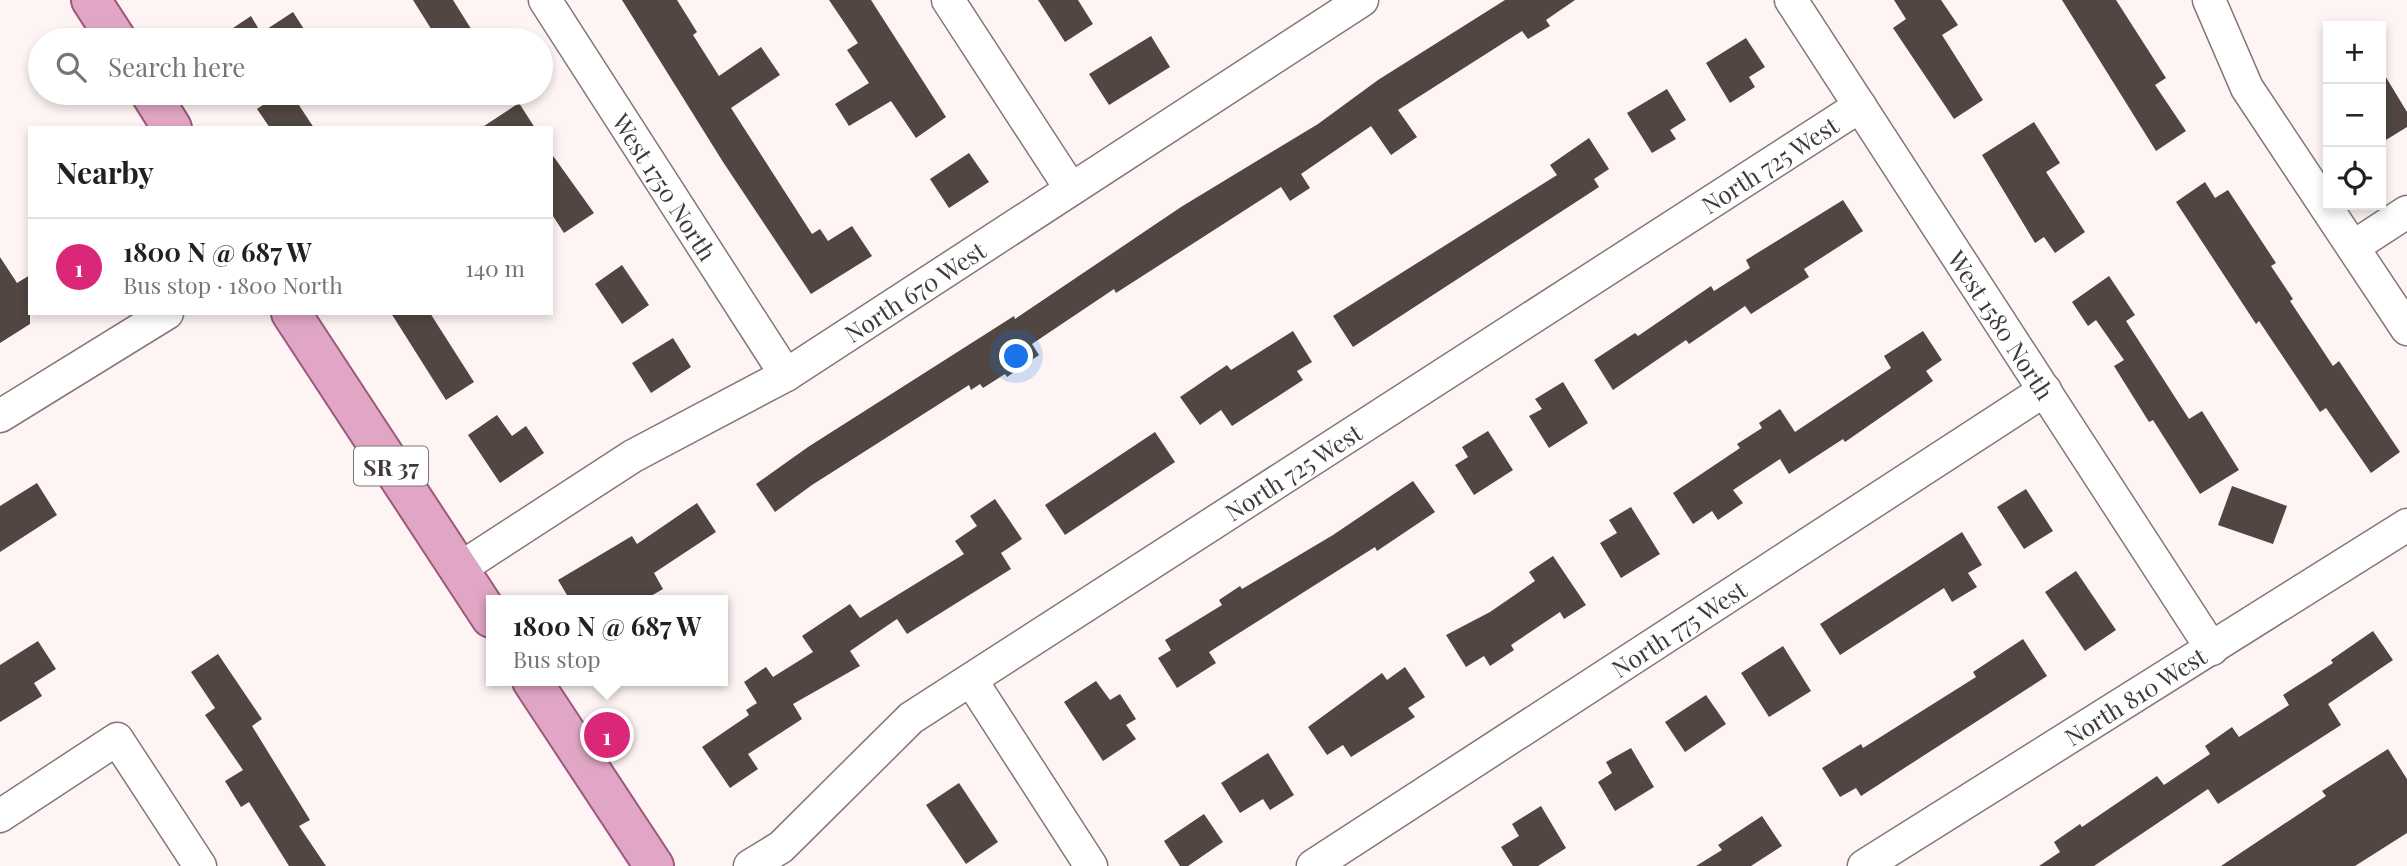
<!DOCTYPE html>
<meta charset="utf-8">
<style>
body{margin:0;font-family:"Playfair Display",serif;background:#f2f2f2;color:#202124}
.controls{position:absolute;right:21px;top:21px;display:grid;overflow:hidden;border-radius:0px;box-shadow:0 4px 10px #0003}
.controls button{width:63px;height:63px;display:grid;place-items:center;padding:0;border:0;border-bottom:2px solid #e0e0e0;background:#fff;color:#202124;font:35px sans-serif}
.you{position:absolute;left:1017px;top:357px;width:24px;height:24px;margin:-18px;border:5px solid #fff;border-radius:50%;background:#1a73e8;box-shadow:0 0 0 10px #1a73e833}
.badge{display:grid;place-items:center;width:46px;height:46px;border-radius:50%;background:#db2777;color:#fff;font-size:23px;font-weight:700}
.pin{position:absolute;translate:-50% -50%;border:4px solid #fff;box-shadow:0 2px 7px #0006}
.popup{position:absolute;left:486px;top:595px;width:242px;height:91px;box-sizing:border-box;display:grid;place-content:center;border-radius:0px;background:#fff;filter:drop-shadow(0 2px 5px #0005);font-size:23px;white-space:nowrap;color:#757577}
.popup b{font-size:26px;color:#202124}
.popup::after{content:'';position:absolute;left:50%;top:100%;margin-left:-14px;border:14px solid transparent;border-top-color:#fff}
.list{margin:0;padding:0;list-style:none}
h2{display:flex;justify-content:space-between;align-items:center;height:91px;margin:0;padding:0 28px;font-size:30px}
h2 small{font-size:23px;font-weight:400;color:#757577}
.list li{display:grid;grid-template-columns:46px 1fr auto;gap:21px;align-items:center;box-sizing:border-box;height:98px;padding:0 28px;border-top:2px solid #e0e0e0}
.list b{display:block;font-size:26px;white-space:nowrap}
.list p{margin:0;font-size:23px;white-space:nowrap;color:#757577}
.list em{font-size:23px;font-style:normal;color:#757577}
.icon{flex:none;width:38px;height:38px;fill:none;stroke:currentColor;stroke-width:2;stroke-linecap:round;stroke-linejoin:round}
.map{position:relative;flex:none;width:2407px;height:866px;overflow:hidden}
.search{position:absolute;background:#fff;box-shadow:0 4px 10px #0003;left:28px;top:28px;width:525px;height:77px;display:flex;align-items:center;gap:18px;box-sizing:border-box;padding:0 24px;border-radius:38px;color:#757577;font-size:26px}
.panel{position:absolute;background:#fff;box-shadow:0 4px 10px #0003;left:28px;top:126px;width:525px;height:189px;border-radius:0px}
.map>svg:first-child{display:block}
</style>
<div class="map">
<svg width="2407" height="866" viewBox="0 0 2407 866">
<rect width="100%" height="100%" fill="#fef4f4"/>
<!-- building -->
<g fill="#514641">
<polygon points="413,0 453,0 478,40 438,40"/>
<polygon points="622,0 677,0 697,32 693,35 719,76 761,47 780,75 731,108 812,234 820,229 828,241 852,226 872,256 811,294 723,162"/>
<polygon points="829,0 871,0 946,117 916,138 891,101 849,126 835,104 869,83 847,50 858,43"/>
<polygon points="1038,0 1078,0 1093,24 1065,42"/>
<polygon points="1505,0 1575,0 1546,20 1550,26 1528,39 1522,31 1398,110 1417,137 1391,155 1371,126 1301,174 1310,188 1290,201 1281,187 1116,293 1114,289 1032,344 1039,355 1007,377 1005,374 983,388 980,384 971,390 969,385 812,485 775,512 756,484 808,447 1014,316 1015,319 1181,207 1318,124 1378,80"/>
<polygon points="1894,0 1941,0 1958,25 1942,35 1983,100 1954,119 1893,28 1906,19"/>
<polygon points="2062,0 2116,0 2166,78 2155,85 2186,131 2156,151"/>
<polygon points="293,12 311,40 215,40 251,16 261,33"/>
<polygon points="1151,36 1170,67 1109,105 1089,74"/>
<polygon points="1746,38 1765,67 1749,77 1755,87 1730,103 1706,63"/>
<polygon points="2381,69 2407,112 2407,127 2381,143"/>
<polygon points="1667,89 1686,120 1670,130 1676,139 1652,153 1627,113"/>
<polygon points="280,93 291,93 314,128 270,128 257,109"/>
<polygon points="519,103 535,128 481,128"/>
<polygon points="2034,122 2060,163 2046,172 2085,232 2055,253 2044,237 2035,243 1982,155"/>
<polygon points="1589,138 1609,169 1594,179 1599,187 1353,347 1333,316 1557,175 1550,165"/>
<polygon points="551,153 594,213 564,233 551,213"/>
<polygon points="969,153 989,182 949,208 930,179"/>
<polygon points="2205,182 2215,198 2228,190 2276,263 2271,266 2293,299 2290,301 2333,366 2339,361 2400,452 2371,473 2326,408 2320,412 2259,321 2256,324 2176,202"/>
<polygon points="1843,200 1863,231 1804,269 1809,277 1751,314 1745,306 1689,344 1686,340 1613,390 1594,360 1635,333 1638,336 1711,286 1714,291 1750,268 1746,260"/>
<polygon points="0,257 17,283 30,275 30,324 0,343"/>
<polygon points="622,265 649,305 622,324 595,284"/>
<polygon points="2109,276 2135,315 2126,321 2189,419 2202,411 2239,470 2200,494 2153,420 2149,422 2114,366 2124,360 2096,320 2088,326 2072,302"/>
<polygon points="391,313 430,313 474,382 446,400"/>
<polygon points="1293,331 1312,362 1297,371 1303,380 1232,426 1221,410 1200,425 1180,397 1227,365 1231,370"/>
<polygon points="1923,331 1942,360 1926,371 1933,381 1845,442 1843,439 1789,474 1780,459 1733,490 1743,503 1718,520 1712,511 1693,524 1673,493 1740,448 1737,444 1762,428 1759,423 1780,409 1795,432 1891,368 1884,356"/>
<polygon points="673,338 691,367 651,393 632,363"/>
<polygon points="1563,382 1588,423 1549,448 1529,416 1542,409 1535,399"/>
<polygon points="497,415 512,436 526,426 544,453 500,483 468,435"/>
<polygon points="1488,431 1513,470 1474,495 1455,465 1468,457 1462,447"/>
<polygon points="1155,432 1175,462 1065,535 1045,505"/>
<polygon points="1413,481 1435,512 1377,551 1375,547 1209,652 1216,663 1177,688 1158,658 1171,650 1165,640 1222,605 1219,600 1240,586 1242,589 1333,535"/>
<polygon points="37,483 57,515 0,552 0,506"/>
<polygon points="2232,486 2287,506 2273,544 2218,525"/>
<polygon points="2026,489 2053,531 2024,549 1997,507"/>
<polygon points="995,499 1022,539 1001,553 1011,569 907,634 897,619 850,651 860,666 793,704 802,719 748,754 758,769 730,788 702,747 749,715 746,710 757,703 744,682 766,667 773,677 813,652 802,636 850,604 860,618 964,554 955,541 977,526 970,516"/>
<polygon points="697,503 716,532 654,573 663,589 644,600 570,600 558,580 632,536 637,544"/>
<polygon points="1631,507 1660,554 1621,578 1600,543 1617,533 1609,520"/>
<polygon points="1962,532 1982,565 1968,573 1977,587 1952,602 1944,588 1840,655 1820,624"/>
<polygon points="1553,556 1586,605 1564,619 1560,612 1511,645 1514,650 1490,666 1484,656 1466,667 1446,635 1490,612 1535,581 1529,572"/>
<polygon points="2076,571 2116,630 2085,651 2045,592"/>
<polygon points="2373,631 2393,660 2328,704 2341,725 2218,804 2208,789 2094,866 2039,866 2060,852 2054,842 2080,824 2082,827 2157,776 2164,785 2210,754 2205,746 2232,727 2239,737 2289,705 2283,695 2333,663 2331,660"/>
<polygon points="2023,639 2047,676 1861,796 1856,788 1840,797 1822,768 1861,744 1863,748 1976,677 1973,672"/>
<polygon points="38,641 56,669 34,683 42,696 0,722 0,665"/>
<polygon points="1783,646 1811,691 1769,717 1741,673"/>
<polygon points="218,654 262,719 252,726 310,820 299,826 326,866 289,866 249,802 241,807 225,781 243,770 205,715 215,708 191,672"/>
<polygon points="1405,667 1425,697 1408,708 1415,717 1351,757 1343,745 1327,755 1308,727 1382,673 1387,680"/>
<polygon points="1096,681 1110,700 1120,694 1136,719 1126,725 1136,739 1103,761 1064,702"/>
<polygon points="1706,695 1726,724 1685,752 1665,722"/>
<polygon points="1631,748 1654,787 1615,811 1598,782 1612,773 1606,762"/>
<polygon points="2388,749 2407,779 2407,833 2355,866 2221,866 2326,796 2322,791"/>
<polygon points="1268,753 1294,795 1270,810 1263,799 1240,813 1221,783"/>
<polygon points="959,783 998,842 966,864 926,805"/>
<polygon points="1541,806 1566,848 1538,866 1513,866 1501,847 1519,836 1512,824"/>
<polygon points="1204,814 1223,842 1188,866 1180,866 1164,841"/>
<polygon points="1762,816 1782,846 1751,866 1696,866 1722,850 1718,845"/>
</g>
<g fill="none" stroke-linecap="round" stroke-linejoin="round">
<defs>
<g id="minor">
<path id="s1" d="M545 0 786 375"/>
<polyline points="948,0 1071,189"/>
<path id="s2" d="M1791 0 2212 649"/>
<polyline points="2209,0 2247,88 2407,329"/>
<polyline points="2353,247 2407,212"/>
<polyline points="0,416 167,313"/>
<path id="s3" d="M459 569 633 456 786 375 1362 0"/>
<polyline points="971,680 1091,866"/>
<polyline points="0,816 117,739 200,866"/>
<path id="s4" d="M750 866 781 847 911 718 1860 106"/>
<path id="s5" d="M1313 866 2045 390"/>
<path id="s6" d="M1864 866 2407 525"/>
</g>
<g id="primary">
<polyline points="91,0 117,40"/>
<polyline points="150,93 172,128"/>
<polyline points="291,313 491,618"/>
<polyline points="532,681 654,866"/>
</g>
</defs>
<!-- minor casing -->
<use href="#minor" stroke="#857776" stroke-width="35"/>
<!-- primary casing -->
<use href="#primary" stroke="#9c597b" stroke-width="42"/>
<!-- minor -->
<use href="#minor" stroke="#fff" stroke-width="32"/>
<!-- primary -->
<use href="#primary" stroke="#e1a6c5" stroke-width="38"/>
</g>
<g text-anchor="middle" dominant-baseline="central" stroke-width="7" stroke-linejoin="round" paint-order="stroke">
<!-- shield labels -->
<rect fill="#fff" stroke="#797575" stroke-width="2" x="354" y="446.5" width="74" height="39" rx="5"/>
<g font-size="23" font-weight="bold" fill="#403a3a">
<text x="391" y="466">SR 37</text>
</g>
<!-- street labels -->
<g font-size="24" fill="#403a3a" stroke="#fff">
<text stroke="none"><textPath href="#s4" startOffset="1241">North 725 West</textPath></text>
<text stroke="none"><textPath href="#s1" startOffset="222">West 1750 North</textPath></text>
<text stroke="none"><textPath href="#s3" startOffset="534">North 670 West</textPath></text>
<text stroke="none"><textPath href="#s2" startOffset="387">West 1580 North</textPath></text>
<text stroke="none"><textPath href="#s4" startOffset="674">North 725 West</textPath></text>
<text stroke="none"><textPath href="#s5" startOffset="436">North 775 West</textPath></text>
<text stroke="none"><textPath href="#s6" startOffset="320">North 810 West</textPath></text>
</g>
</g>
</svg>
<div class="controls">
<button>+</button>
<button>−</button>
<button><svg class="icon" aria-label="locate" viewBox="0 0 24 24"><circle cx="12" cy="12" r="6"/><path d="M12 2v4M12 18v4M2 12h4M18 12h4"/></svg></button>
</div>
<div class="you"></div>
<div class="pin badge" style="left:607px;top:735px">1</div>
<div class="popup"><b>1800 N @ 687 W</b>Bus stop</div>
<div class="search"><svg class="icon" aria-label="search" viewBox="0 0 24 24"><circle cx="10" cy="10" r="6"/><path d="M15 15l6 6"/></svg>Search here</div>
<section class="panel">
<h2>Nearby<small></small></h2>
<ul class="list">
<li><span class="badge">1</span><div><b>1800 N @ 687 W</b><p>Bus stop · 1800 North</p></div><em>140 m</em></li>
</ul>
</section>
</div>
